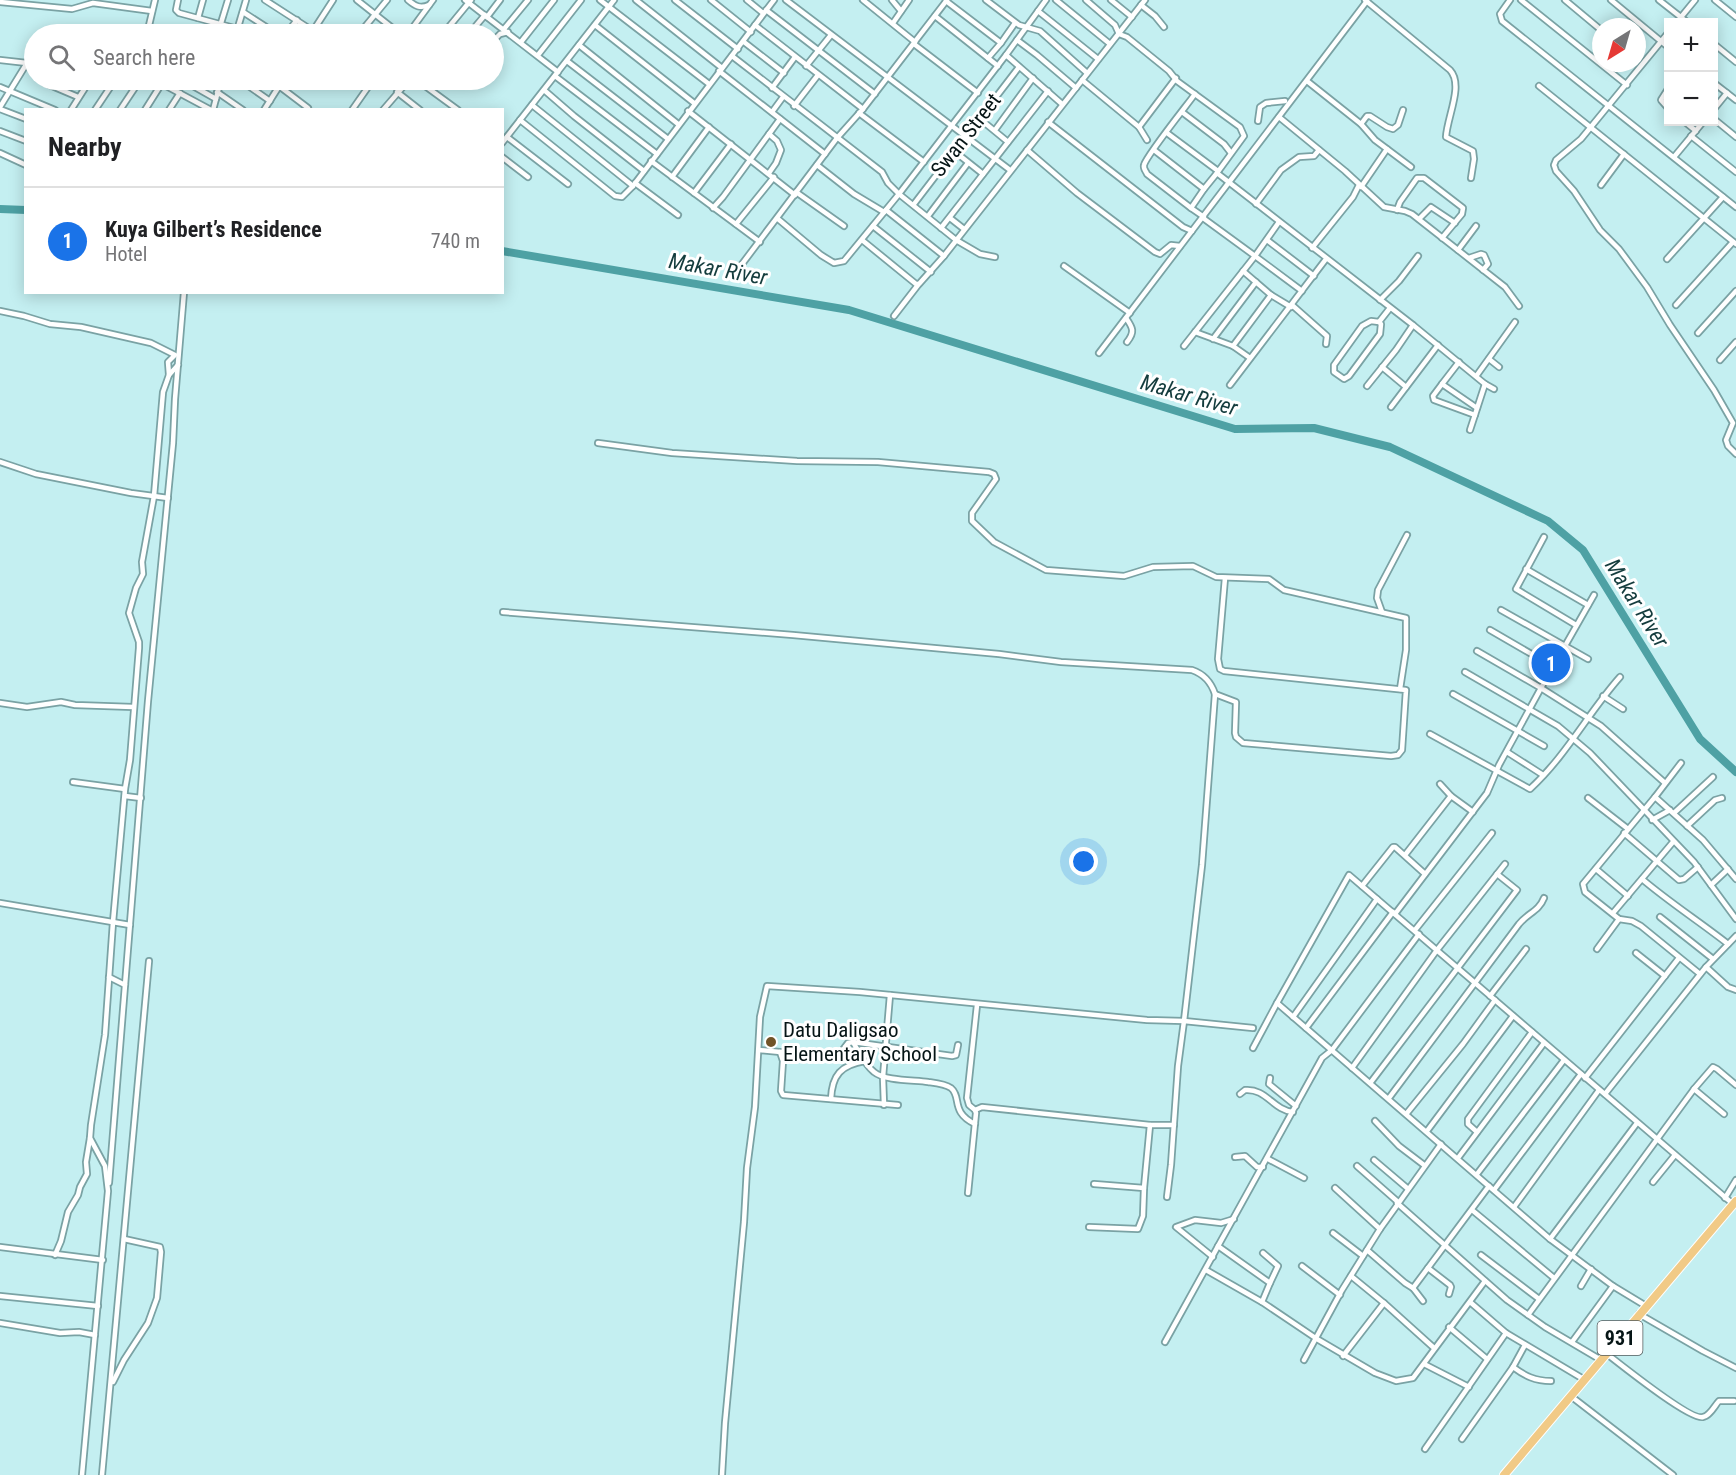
<!DOCTYPE html>
<meta charset="utf-8">
<style>
body{margin:0;font-family:"Roboto Condensed",sans-serif;background:#f2f2f2;color:#202124}
.controls{position:absolute;right:18px;top:18px;display:grid;overflow:hidden;border-radius:0px;box-shadow:0 3px 15px #0003}
.controls button{width:54px;height:54px;display:grid;place-items:center;padding:0;border:0;border-bottom:2px solid #e0e0e0;background:#fff;color:#202124;font:30px sans-serif}
.compass{position:absolute;left:1592px;top:18px;width:54px;height:54px;border-radius:50%;background:#fff;box-shadow:0 3px 15px #0003;rotate:217deg}
.you{position:absolute;left:1084px;top:862px;width:21px;height:21px;margin:-15px;border:4px solid #fff;border-radius:50%;background:#1a73e8;box-shadow:0 0 0 9px #1a73e833}
.badge{display:grid;place-items:center;width:39px;height:39px;border-radius:50%;background:#1a73e8;color:#fff;font-size:20px;font-weight:700}
.pin{position:absolute;translate:-50% -50%;border:3px solid #fff;box-shadow:0 2px 6px #0006}
.list{margin:0;padding:0;list-style:none}
h2{display:flex;justify-content:space-between;align-items:center;height:78px;margin:0;padding:0 24px;font-size:26px}
h2 small{font-size:20px;font-weight:400;color:#757577}
.list li{display:grid;grid-template-columns:39px 1fr auto;gap:18px;align-items:center;box-sizing:border-box;height:108px;padding:0 24px;border-top:2px solid #e0e0e0}
.list b{display:block;font-size:22px;white-space:nowrap}
.list p{margin:0;font-size:20px;white-space:nowrap;color:#757577}
.list em{font-size:20px;font-style:normal;color:#757577}
.icon{flex:none;width:33px;height:33px;fill:none;stroke:currentColor;stroke-width:2;stroke-linecap:round;stroke-linejoin:round}
.map{position:relative;flex:none;width:1736px;height:1475px;overflow:hidden}
.search{position:absolute;background:#fff;box-shadow:0 3px 15px #0003;left:24px;top:24px;width:480px;height:66px;display:flex;align-items:center;gap:15px;box-sizing:border-box;padding:0 21px;border-radius:33px;color:#757577;font-size:22px}
.panel{position:absolute;background:#fff;box-shadow:0 3px 15px #0003;left:24px;top:108px;width:480px;height:186px;border-radius:0px}
.map>svg:first-child{display:block}
</style>
<div class="map">
<svg width="1736" height="1475" viewBox="0 0 1736 1475">
<rect width="100%" height="100%" fill="#c4eff1"/>
<g fill="none" stroke-linecap="round" stroke-linejoin="round">
<!-- river -->
<g stroke="#4ea1a4" stroke-width="8">
<polyline points="0,209 26,210"/>
<polyline points="502,251 849,310 1235,429 1314,428 1390,447 1548,521 1583,550 1700,739 1736,772"/>
</g>
<defs>
<g id="minor">
<polyline points="178,0 176,10 179,13 238,29"/>
<polyline points="265,0 313,31"/>
<polyline points="357,0 400,34"/>
<path d="M408 0C415 6 420 9 429 5"/>
<polyline points="465,0 558,72"/>
<polyline points="600,0 709,84"/>
<polyline points="636,0 722,68"/>
<polyline points="675,0 738,49"/>
<polyline points="711,0 751,32"/>
<polyline points="747,0 763,13"/>
<polyline points="786,0 1010,170"/>
<polyline points="863,0 915,42"/>
<polyline points="892,0 901,11"/>
<polyline points="986,0 1019,25 1040,31 1087,73"/>
<polyline points="1056,0 1110,44"/>
<polyline points="1086,0 1115,25 1119,34 1127,37 1169,71 1177,81 1240,127 1244,136 1217,173"/>
<polyline points="1111,0 1132,17"/>
<path d="M1365 0 1450 70C1464 85 1447 117 1446 137L1473 151 1474 159 1471 178"/>
<polyline points="1510,0 1500,14 1502,21 1736,207"/>
<polyline points="1521,0 1627,85"/>
<polyline points="1565,0 1601,30"/>
<polyline points="1611,0 1668,47"/>
<polyline points="1659,0 1687,22"/>
<polyline points="1715,0 1736,17"/>
<polyline points="946,1 1001,43 988,58"/>
<polyline points="0,2 72,9 93,3 152,11"/>
<polyline points="1141,5 1155,16 1164,27"/>
<polyline points="766,10 875,94"/>
<polyline points="1038,11 1098,59"/>
<polyline points="243,12 277,34"/>
<polyline points="935,16 998,66"/>
<polyline points="487,17 500,0"/>
<polyline points="198,18 203,0"/>
<polyline points="1677,22 1695,0"/>
<polyline points="221,23 228,0"/>
<polyline points="893,23 909,0"/>
<polyline points="595,25 694,103"/>
<polyline points="755,25 863,109"/>
<polyline points="504,29 528,0"/>
<polyline points="1668,33 1581,139 1556,160 1554,165 1556,171 1574,191 1600,230 1619,249 1647,287 1670,325 1714,390 1733,423 1726,440 1728,446 1736,454"/>
<polyline points="45,34 46,31"/>
<polyline points="85,34 86,31"/>
<polyline points="147,34 155,0"/>
<polyline points="236,34 246,0"/>
<polyline points="286,34 297,20"/>
<polyline points="311,34 333,0"/>
<polyline points="359,34 387,0"/>
<polyline points="408,34 433,0"/>
<polyline points="443,34 471,0"/>
<polyline points="469,34 485,15"/>
<polyline points="494,40 500,34 508,32"/>
<polyline points="1017,40 1037,55 1076,88"/>
<polyline points="521,42 554,0"/>
<polyline points="744,42 784,73"/>
<polyline points="1001,43 1015,23"/>
<polyline points="914,44 978,93"/>
<polyline points="1714,44 1736,62"/>
<polyline points="579,45 678,124"/>
<polyline points="538,55 581,0"/>
<polyline points="1006,55 1046,0"/>
<polyline points="732,56 882,172 888,183 899,194 956,240 980,254 995,257"/>
<polyline points="0,60 27,63"/>
<polyline points="567,61 668,139"/>
<polyline points="806,66 831,35"/>
<polyline points="719,71 825,154"/>
<polyline points="555,76 657,154"/>
<polyline points="41,80 45,83 78,97"/>
<polyline points="155,80 211,110"/>
<polyline points="240,80 270,101"/>
<polyline points="417,80 458,110"/>
<polyline points="450,80 456,84 464,80"/>
<polyline points="1082,80 1139,127 1147,140"/>
<polyline points="1307,81 1361,124 1375,140 1411,167"/>
<polyline points="186,82 216,99"/>
<polyline points="319,83 321,80"/>
<polyline points="1714,83 1736,100"/>
<polyline points="279,86 308,108"/>
<polyline points="1539,86 1736,244"/>
<polyline points="0,87 55,110"/>
<polyline points="428,87 434,80"/>
<polyline points="772,88 795,57"/>
<polyline points="1668,89 1661,100 1668,108"/>
<polyline points="544,90 574,116 644,171"/>
<polyline points="217,92 243,110"/>
<polyline points="397,92 420,110"/>
<path d="M1195 94C1187 105 1146 156 1144 165 1143 169 1146 171 1147 174L1191 208 1204 189"/>
<polyline points="532,105 633,186"/>
<polyline points="794,106 818,75"/>
<polyline points="0,107 27,63 34,63"/>
<polyline points="0,109 26,119"/>
<polyline points="1714,109 1727,93"/>
<polyline points="71,110 90,80"/>
<polyline points="95,110 115,80"/>
<polyline points="120,110 140,80"/>
<polyline points="145,110 162,83"/>
<polyline points="169,110 180,93"/>
<polyline points="213,110 221,80"/>
<polyline points="264,110 283,80"/>
<polyline points="352,110 373,80"/>
<polyline points="383,110 409,80"/>
<polyline points="688,111 795,195"/>
<polyline points="772,112 783,97"/>
<polyline points="1182,112 1224,144 1231,153"/>
<polyline points="859,113 924,162"/>
<polyline points="1279,117 1345,171 1384,207 1405,211 1412,214 1505,287 1519,306"/>
<polyline points="980,119 1008,142"/>
<polyline points="1714,119 1736,137"/>
<polyline points="520,120 615,196 622,197 633,186 774,0"/>
<polyline points="1258,121 1260,107 1266,103 1285,101"/>
<polyline points="1048,122 1183,227 1192,231"/>
<polyline points="1685,122 1696,131"/>
<polyline points="1361,124 1367,116 1370,116 1387,127 1393,129 1398,125 1403,110"/>
<polyline points="1139,127 1176,78"/>
<polyline points="995,130 1033,78"/>
<polyline points="0,131 26,141"/>
<polyline points="1167,133 1218,171"/>
<polyline points="769,134 777,141 781,150 776,163 769,173"/>
<polyline points="1691,136 1736,172"/>
<polyline points="507,137 568,184"/>
<polyline points="502,143 614,0"/>
<polyline points="1027,150 1077,193 1155,252 1160,254 1171,245 1180,246"/>
<polyline points="1154,150 1204,189 1217,173 1413,325 1485,384 1494,389"/>
<polyline points="954,151 983,174"/>
<polyline points="0,153 26,165"/>
<polyline points="502,157 528,177"/>
<polyline points="1674,157 1703,122"/>
<polyline points="651,161 760,242"/>
<polyline points="817,165 854,194 884,212"/>
<polyline points="672,177 709,127"/>
<polyline points="635,183 678,215"/>
<polyline points="1601,185 1624,154"/>
<polyline points="1361,187 1387,149"/>
<polyline points="796,192 844,226"/>
<polyline points="694,193 731,144"/>
<polyline points="914,204 1019,67"/>
<polyline points="1256,204 1281,170 1299,157 1314,156 1319,150"/>
<polyline points="713,208 723,197 780,119"/>
<polyline points="1191,208 1204,217"/>
<polyline points="886,210 944,256"/>
<polyline points="1397,210 1400,202 1417,178 1424,178 1463,208 1462,214 1442,238"/>
<polyline points="928,216 968,163"/>
<polyline points="950,218 964,229"/>
<polyline points="778,219 821,255 834,263 844,261 899,194 1006,55 1062,104"/>
<polyline points="1419,219 1431,207 1455,223"/>
<polyline points="1279,222 1255,256 1302,291"/>
<polyline points="736,224 774,177"/>
<polyline points="873,226 931,272"/>
<polyline points="941,228 1048,91"/>
<polyline points="862,240 916,284 919,284 944,256 1145,0"/>
<polyline points="1267,240 1314,276"/>
<polyline points="1312,248 1353,197 1359,185"/>
<polyline points="1458,250 1476,226"/>
<polyline points="1469,258 1481,254 1484,255 1488,264 1483,270"/>
<polyline points="1667,259 1723,197"/>
<polyline points="1064,266 1130,313"/>
<polyline points="1243,271 1271,295 1291,307"/>
<polyline points="733,276 837,138 863,109 947,0"/>
<polyline points="1380,300 1399,281 1418,256"/>
<polyline points="1292,305 1327,336 1326,344"/>
<polyline points="1676,305 1733,242"/>
<polyline points="0,311 24,316 50,324 81,327 151,343 175,355 168,362 169,375"/>
<polyline points="894,316 918,285"/>
<path d="M1126 318C1133 328 1135 332 1127 342"/>
<polygon points="1371,321 1379,322 1381,324 1380,334 1349,376 1344,379 1334,372 1334,365 1362,326"/>
<polyline points="1379,322 1390,308"/>
<polyline points="1195,332 1233,346 1250,358"/>
<polyline points="1698,333 1736,291"/>
<polyline points="1213,339 1256,282"/>
<polyline points="1184,346 1255,256 1203,218"/>
<polyline points="1233,346 1271,295"/>
<polyline points="1099,353 1367,1"/>
<polyline points="1489,359 1499,367"/>
<polyline points="1720,360 1736,342"/>
<polyline points="1459,362 1442,384 1477,408"/>
<polyline points="1382,367 1406,387"/>
<polyline points="1477,375 1515,322"/>
<polyline points="1442,384 1433,396 1434,400 1475,415"/>
<polyline points="1230,385 1326,259"/>
<polyline points="1367,386 1396,350 1413,325"/>
<polyline points="1391,407 1438,345"/>
<polyline points="1470,430 1485,384"/>
<polyline points="598,443 672,453 797,461 878,462 989,472 994,474 996,479 972,513 972,521 994,542 1046,570 1124,576 1153,567 1193,566 1216,577 1269,579 1284,590 1406,618 1406,650 1400,689"/>
<polyline points="0,462 36,474 131,493 168,498"/>
<polyline points="1544,537 1516,589 1576,625"/>
<polyline points="1526,569 1588,605"/>
<polyline points="1594,595 1541,688 1601,726 1665,783"/>
<polyline points="1501,610 1588,659"/>
<path d="M503 612 793 635 999 654 1061 662 1192 670C1204 674 1211 682 1215 694L1202 865 1184 1021 1147 1020 860 992 767 986 760 1017 755 1107 747 1168 744 1222 725 1423 722 1475"/>
<polyline points="1382,612 1377,598 1378,590 1407,535"/>
<polyline points="1490,630 1552,666"/>
<polyline points="1465,672 1558,726 1590,753 1694,862 1736,919"/>
<polyline points="1215,694 1236,702 1235,733 1236,737 1243,743 1391,756 1398,755 1402,750 1406,690 1224,671 1220,669 1218,659 1225,578"/>
<polyline points="1453,694 1544,746"/>
<polyline points="1603,696 1623,709"/>
<polyline points="0,703 27,707 61,702 75,705 133,707"/>
<path d="M1430 734 1530 789C1566 756 1588 713 1620 677"/>
<polyline points="1507,752 1543,775"/>
<polyline points="73,782 125,789"/>
<polyline points="1440,784 1451,796"/>
<polyline points="125,796 141,798"/>
<polyline points="1655,797 1681,763"/>
<polyline points="1588,798 1628,829"/>
<polyline points="1674,813 1713,777"/>
<polyline points="1652,820 1670,810"/>
<polyline points="1687,826 1715,800 1722,798"/>
<polyline points="1624,833 1679,880 1684,879 1698,867"/>
<polyline points="1405,855 1451,796 1473,812"/>
<polyline points="1596,869 1628,896"/>
<path d="M1642 879C1669 902 1700 922 1728 944"/>
<polyline points="1711,885 1728,869"/>
<polyline points="1362,886 1393,847 1395,847 1425,874"/>
<polyline points="0,903 130,925"/>
<polyline points="1613,913 1673,842"/>
<polyline points="1395,914 1487,793 1499,765 1541,688 1477,651"/>
<polyline points="1660,917 1713,959"/>
<polyline points="1415,930 1492,833"/>
<polyline points="1597,949 1619,919"/>
<polyline points="1636,953 1665,976"/>
<polyline points="1706,967 1728,987 1736,990"/>
<polyline points="1700,974 1641,926 1632,921 1619,919 1585,892 1583,884 1655,797 1703,840 1736,879"/>
<polyline points="109,977 125,985"/>
<polyline points="1490,996 1526,949"/>
<polyline points="1293,1017 1377,899"/>
<polyline points="1306,1028 1393,912"/>
<path d="M853 1042C859 1052 865 1065 874 1072 885 1081 914 1080 928 1082 935 1083 945 1084 951 1088 962 1097 950 1112 975 1124"/>
<polyline points="1253,1048 1277,1003"/>
<polyline points="759,1050 833,1057 839,1055 848,1043 853,1042 952,1056 956,1055 958,1045"/>
<polyline points="780,1052 783,1061 781,1091 783,1095 898,1105"/>
<polyline points="1352,1068 1437,950 1505,864"/>
<polyline points="1270,1078 1269,1084 1296,1106"/>
<polyline points="1585,1078 1679,958"/>
<polyline points="1371,1082 1517,890 1497,874"/>
<polyline points="1694,1089 1713,1067 1717,1069 1736,1085"/>
<path d="M1240 1094 1245 1090C1266 1088 1273 1110 1293 1112"/>
<polyline points="1605,1094 1706,967 1736,936"/>
<path d="M1389 1098 1519 924C1528 913 1539 911 1544 898"/>
<path d="M831 1099C832 1075 841 1065 865 1061"/>
<polyline points="884,1105 883,1077 890,995"/>
<polyline points="975,1110 982,1107 1150,1125"/>
<polyline points="1407,1113 1463,1044 1495,1000"/>
<polyline points="1375,1121 1399,1146 1424,1165"/>
<polyline points="1427,1131 1513,1016"/>
<polyline points="1477,1132 1468,1124 1468,1119 1532,1032"/>
<polyline points="1235,1157 1245,1156 1257,1167 1263,1167"/>
<polyline points="1458,1158 1544,1043"/>
<polyline points="1268,1159 1304,1178"/>
<polyline points="1374,1160 1407,1188"/>
<polyline points="1357,1166 1398,1202"/>
<polyline points="1477,1174 1564,1060"/>
<polyline points="1653,1182 1675,1155"/>
<polyline points="109,1183 148,701 173,443 175,399 184,292"/>
<polyline points="1094,1184 1144,1188 1150,1125 1174,1125"/>
<polyline points="1335,1188 1380,1229"/>
<polyline points="1494,1190 1581,1074"/>
<polyline points="968,1193 976,1113 975,1110 969,1105 967,1098 977,1005"/>
<polyline points="1167,1197 1171,1165 1178,1066 1184,1021 1253,1028"/>
<polyline points="1725,1198 1736,1180"/>
<polyline points="1397,1203 1507,1300 1545,1327 1601,1360"/>
<polyline points="1514,1207 1599,1090"/>
<polyline points="1472,1210 1554,1278"/>
<polyline points="1089,1227 1138,1229 1143,1216 1144,1188"/>
<polyline points="1333,1233 1363,1256"/>
<polyline points="1550,1239 1637,1123"/>
<polyline points="1218,1246 1270,1283 1262,1302 1317,1339 1375,1373 1396,1381 1413,1378 1485,1281"/>
<polyline points="0,1247 103,1260"/>
<polyline points="1367,1250 1405,1283 1413,1288 1489,1186"/>
<polyline points="1263,1253 1278,1266 1270,1283"/>
<polyline points="55,1255 61,1241 68,1212 78,1195 80,1187 87,1174 86,1162 90,1138"/>
<polyline points="1481,1255 1539,1299"/>
<polyline points="1213,1257 1176,1227 1195,1220 1221,1223 1234,1219"/>
<polyline points="1302,1266 1340,1295"/>
<polyline points="1428,1268 1450,1285 1451,1287 1449,1294"/>
<polyline points="1206,1270 1262,1302"/>
<polyline points="1351,1276 1384,1303"/>
<polyline points="1581,1286 1591,1269"/>
<polyline points="1413,1288 1423,1301"/>
<polyline points="0,1296 98,1306"/>
<polyline points="1470,1302 1506,1333 1585,1380"/>
<polyline points="1646,1306 1613,1286 1550,1239 1277,1003 1349,875 1733,1204"/>
<polyline points="1639,1314 1703,1351 1736,1368"/>
<polyline points="1528,1315 1694,1089 1724,1114"/>
<polyline points="0,1323 60,1333 79,1332 95,1335"/>
<polyline points="1449,1327 1487,1359"/>
<polyline points="1165,1342 1322,1058 1332,1050 1419,934"/>
<polyline points="1572,1342 1613,1286"/>
<path d="M1607 1354C1620 1364 1691 1421 1703 1417 1710 1416 1715 1405 1719 1401H1734"/>
<polyline points="1343,1356 1384,1303 1434,1348"/>
<polyline points="1304,1360 1342,1290 1380,1229 1441,1144"/>
<polyline points="1424,1364 1469,1387"/>
<path d="M1513 1367C1525 1376 1535 1381 1551 1381"/>
<polyline points="113,1382 124,1360 148,1323 157,1298 161,1252 160,1247 124,1239"/>
<polyline points="1572,1397 1673,1475"/>
<polyline points="1462,1439 1513,1367 1525,1345"/>
<polyline points="1425,1449 1506,1333"/>
<polyline points="82,1475 108,1191 105,1166 90,1138 91,1125 105,1035 113,922 125,789 130,760 139,648 139,642 129,613 136,588 143,574 142,562 154,496 163,392 169,375 178,365"/>
<polyline points="102,1475 149,961"/>
</g>
<polyline id="primary" points="1504,1475 1736,1201"/>
</defs>
<!-- minor casing -->
<use href="#minor" stroke="#7aa2a4" stroke-width="8"/>
<!-- primary casing -->
<use href="#primary" stroke="#fff" stroke-width="10"/>
<!-- minor -->
<use href="#minor" stroke="#fff" stroke-width="4.5"/>
<!-- primary -->
<use href="#primary" stroke="#f1ca86" stroke-width="8"/>
</g>
<!-- markers -->
<circle fill="#715428" stroke="#fff" stroke-width="2" cx="771" cy="1042" r="6"/>
<g text-anchor="middle" dominant-baseline="central" stroke-width="6" stroke-linejoin="round" paint-order="stroke">
<!-- shield labels -->
<rect fill="#fff" stroke="#515b5c" stroke-width="1.5" x="1597.5" y="1321" width="45" height="34" rx="4.5"/>
<g font-size="20" font-weight="bold" fill="#061516">
<text x="1620" y="1338">931</text>
</g>
<!-- street labels -->
<g font-size="21" fill="#061516" stroke="#fff">
<text transform="translate(966 135) rotate(-52)">Swan Street</text>
</g>
<!-- poi labels -->
<g font-size="21" fill="#061516" stroke="#fff" text-anchor="start">
<text x="783" y="1030">Datu Daligsao<tspan x="783" dy="24">Elementary School</tspan></text>
</g>
<!-- water labels -->
<g font-size="22" font-style="italic" fill="#143c3d" stroke="#fff">
<text transform="translate(718 269) rotate(10)">Makar River</text>
<text transform="translate(1189 395) rotate(16)">Makar River</text>
<text transform="translate(1637 603) rotate(58)">Makar River</text>
</g>
</g>
</svg>
<div class="controls">
<button>+</button>
<button>−</button>
</div>
<svg class="compass" viewBox="-18 -18 36 36"><path d="M0-13l5 13h-10z" fill="#e53935"/><path d="M0 13l5-13h-10z" fill="#757577"/></svg>
<div class="you"></div>
<div class="pin badge" style="left:1551px;top:663px">1</div>
<div class="search"><svg class="icon" aria-label="search" viewBox="0 0 24 24"><circle cx="10" cy="10" r="6"/><path d="M15 15l6 6"/></svg>Search here</div>
<section class="panel">
<h2>Nearby<small></small></h2>
<ul class="list">
<li><span class="badge">1</span><div><b>Kuya Gilbert’s Residence</b><p>Hotel</p></div><em>740 m</em></li>
</ul>
</section>
</div>
